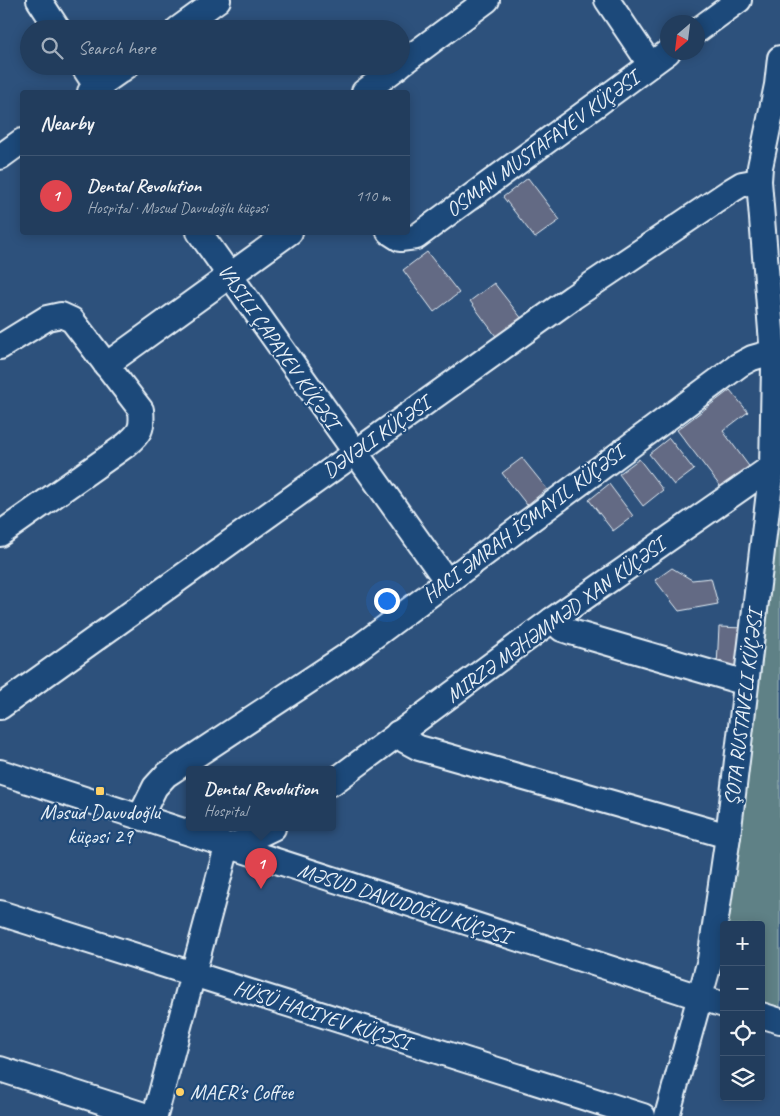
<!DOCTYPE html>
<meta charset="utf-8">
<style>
body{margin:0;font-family:Caveat,sans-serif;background:#2e4866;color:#f1f3f6}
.controls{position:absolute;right:15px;bottom:15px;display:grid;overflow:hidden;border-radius:5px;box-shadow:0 2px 12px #0003}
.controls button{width:45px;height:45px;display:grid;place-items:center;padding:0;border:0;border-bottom:1px solid #3f5672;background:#223d5d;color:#f1f3f6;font:25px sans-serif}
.compass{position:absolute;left:660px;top:15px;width:45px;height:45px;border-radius:50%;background:#223d5d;box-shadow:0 2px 12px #0003;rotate:208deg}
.you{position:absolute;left:386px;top:600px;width:18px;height:18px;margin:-12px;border:4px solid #fff;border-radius:50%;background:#1a73e8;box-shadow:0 0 0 8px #1a73e833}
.badge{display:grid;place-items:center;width:32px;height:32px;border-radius:50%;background:#8abfa5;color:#fff;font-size:16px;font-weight:700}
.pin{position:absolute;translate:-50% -41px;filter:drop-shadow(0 1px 2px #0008)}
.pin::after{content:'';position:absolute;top:26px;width:18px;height:15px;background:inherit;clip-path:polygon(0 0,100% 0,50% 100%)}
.popup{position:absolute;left:186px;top:766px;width:150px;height:65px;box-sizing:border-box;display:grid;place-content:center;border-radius:5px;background:#223d5d;filter:drop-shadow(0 1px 4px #0005);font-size:16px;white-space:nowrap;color:#a2aebc}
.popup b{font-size:19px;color:#f1f3f6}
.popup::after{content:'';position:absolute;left:50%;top:100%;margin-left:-10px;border:10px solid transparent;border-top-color:#223d5d}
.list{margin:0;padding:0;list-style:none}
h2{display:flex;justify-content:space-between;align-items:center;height:65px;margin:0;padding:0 20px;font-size:21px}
h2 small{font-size:16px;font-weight:400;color:#a2aebc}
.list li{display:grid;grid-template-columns:32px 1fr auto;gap:15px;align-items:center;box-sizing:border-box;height:80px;padding:0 20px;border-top:1px solid #3f5672}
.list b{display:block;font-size:19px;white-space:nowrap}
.list p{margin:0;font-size:16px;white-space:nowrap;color:#a2aebc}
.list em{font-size:16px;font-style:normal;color:#a2aebc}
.icon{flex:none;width:28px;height:28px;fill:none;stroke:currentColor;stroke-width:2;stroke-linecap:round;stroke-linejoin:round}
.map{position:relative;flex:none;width:780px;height:1116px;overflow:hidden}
.search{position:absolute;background:#223d5d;box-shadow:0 2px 12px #0003;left:20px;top:20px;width:390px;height:55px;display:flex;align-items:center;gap:12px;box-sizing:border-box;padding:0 18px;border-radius:28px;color:#a2aebc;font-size:19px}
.panel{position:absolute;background:#223d5d;box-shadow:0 2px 12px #0003;left:20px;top:90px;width:390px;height:145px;border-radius:5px}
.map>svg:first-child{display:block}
</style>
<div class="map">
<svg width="780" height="1116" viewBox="0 0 780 1116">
<rect width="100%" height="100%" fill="#2d517c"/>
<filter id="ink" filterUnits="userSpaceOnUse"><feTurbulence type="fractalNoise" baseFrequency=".02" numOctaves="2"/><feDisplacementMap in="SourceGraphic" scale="10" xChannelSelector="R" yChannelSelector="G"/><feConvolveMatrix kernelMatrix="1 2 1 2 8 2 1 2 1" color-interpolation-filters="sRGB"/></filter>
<g filter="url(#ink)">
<!-- green -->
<polygon fill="#5e8186" stroke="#a3b9bf" points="780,499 780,1007 761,1001 761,925 727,925"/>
<!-- building -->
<g fill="#636b84" stroke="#e8f1f8">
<polygon points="528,178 560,220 535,238 503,197"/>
<polygon points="427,252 459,293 434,312 403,270"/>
<polygon points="494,283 526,324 501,343 470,301"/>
<polygon points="730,390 748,412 723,431 751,469 723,490 677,430"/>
<polygon points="669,438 694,470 674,485 649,454"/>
<polygon points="522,458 547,489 527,505 502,473"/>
<polygon points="639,459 663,490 643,506 619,474"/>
<polygon points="609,484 633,516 613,531 589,500"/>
<polygon points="672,568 692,580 711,578 718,604 679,611 655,580"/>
<polygon points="719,627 744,628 742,668 717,666"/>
</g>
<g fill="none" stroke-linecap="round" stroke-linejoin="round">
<defs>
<g id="minor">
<polyline points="39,0 58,29"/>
<polyline points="607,0 650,64"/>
<polyline points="178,29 218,0"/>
<polyline points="698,30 739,0"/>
<polyline points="401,64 487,0"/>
<polyline points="83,66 100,92"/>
<polyline points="90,92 127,66"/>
<polyline points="364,92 399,66"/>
<polyline points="0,157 22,141"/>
<polyline points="199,232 446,580"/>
<polyline points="389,232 400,239 416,237 668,52"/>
<path d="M0 347 47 318 61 315 72 320 141 410C143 429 140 433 126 445L0 534"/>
<polyline points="106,365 290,232"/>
<polyline points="552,620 562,629 571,632 746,683"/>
<polyline points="0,707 573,297 732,190 742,184 759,181"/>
<polyline points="398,733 406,741 419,748 728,836"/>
<polyline points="0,772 724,1005"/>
<polyline points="332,783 552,620 780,461"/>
<polyline points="140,817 155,787 166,775 354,651 739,365 752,358 773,352"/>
<polyline points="0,913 643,1116"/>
<polyline points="761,1015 780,1021"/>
<polyline points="0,1069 147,1116"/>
<polyline points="155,1116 227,847 248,840 273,828"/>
<polyline points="667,1116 710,960 728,836 772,467 774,368 759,181 760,167 777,85 780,58"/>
</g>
</defs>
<!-- minor casing -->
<use href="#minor" stroke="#e8f1f8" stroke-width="28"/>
<!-- minor -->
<use href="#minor" stroke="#1f4a7a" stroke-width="24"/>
</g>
</g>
<!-- markers -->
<g fill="#ffd166" stroke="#1f4a7a" stroke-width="2">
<rect x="95" y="786" width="10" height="10" rx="2.5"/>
<circle cx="180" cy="1092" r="5"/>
</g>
<g text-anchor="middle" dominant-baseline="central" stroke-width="4.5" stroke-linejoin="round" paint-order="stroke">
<!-- street labels -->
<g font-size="21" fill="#e8f1f8" stroke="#1f4a7a">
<text transform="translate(542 144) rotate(-36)">OSMAN MUSTAFAYEV KÜÇƏSI</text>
<text transform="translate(279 346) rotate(55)">VASILI ÇAPAYEV KÜÇƏSI</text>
<text transform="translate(376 437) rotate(-35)">DƏVƏLI KÜÇƏSI</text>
<text transform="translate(523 524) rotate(-37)">HACI ƏMRAH İSMAYIL KÜÇƏSI</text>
<text transform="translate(555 620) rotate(-36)">MIRZƏ MƏHƏMMƏD XAN KÜÇƏSI</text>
<text transform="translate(743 708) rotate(-83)">ŞOTA RUSTAVELI KÜÇƏSI</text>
<text transform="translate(404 903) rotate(18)">MƏSUD DAVUDOĞLU KÜÇƏSI</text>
<text transform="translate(322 1015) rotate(18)">HÜSÜ HACIYEV KÜÇƏSI</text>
</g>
<!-- poi labels -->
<g font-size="21" fill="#e8f1f8" stroke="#1f4a7a">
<text x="100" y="812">Məsud Davudoğlu<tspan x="100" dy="24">küçəsi 29</tspan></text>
<text x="190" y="1092" text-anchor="start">MAER's Coffee</text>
</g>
</g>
</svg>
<div class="controls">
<button>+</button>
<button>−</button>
<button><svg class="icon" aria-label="locate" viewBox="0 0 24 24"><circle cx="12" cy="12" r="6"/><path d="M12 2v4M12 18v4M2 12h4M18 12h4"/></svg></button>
<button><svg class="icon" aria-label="layers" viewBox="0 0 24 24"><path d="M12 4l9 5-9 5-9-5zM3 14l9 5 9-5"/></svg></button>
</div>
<svg class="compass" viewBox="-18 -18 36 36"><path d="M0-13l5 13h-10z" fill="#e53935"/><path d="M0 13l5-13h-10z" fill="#a2aebc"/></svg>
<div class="you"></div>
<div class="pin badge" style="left:261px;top:889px;background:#e0444e">1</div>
<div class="popup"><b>Dental Revolution</b>Hospital</div>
<div class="search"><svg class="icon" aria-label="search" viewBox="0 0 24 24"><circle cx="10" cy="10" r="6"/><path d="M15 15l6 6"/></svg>Search here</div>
<section class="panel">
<h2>Nearby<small></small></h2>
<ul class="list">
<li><span class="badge" style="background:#e0444e">1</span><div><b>Dental Revolution</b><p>Hospital · Məsud Davudoğlu küçəsi</p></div><em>110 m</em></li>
</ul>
</section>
</div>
